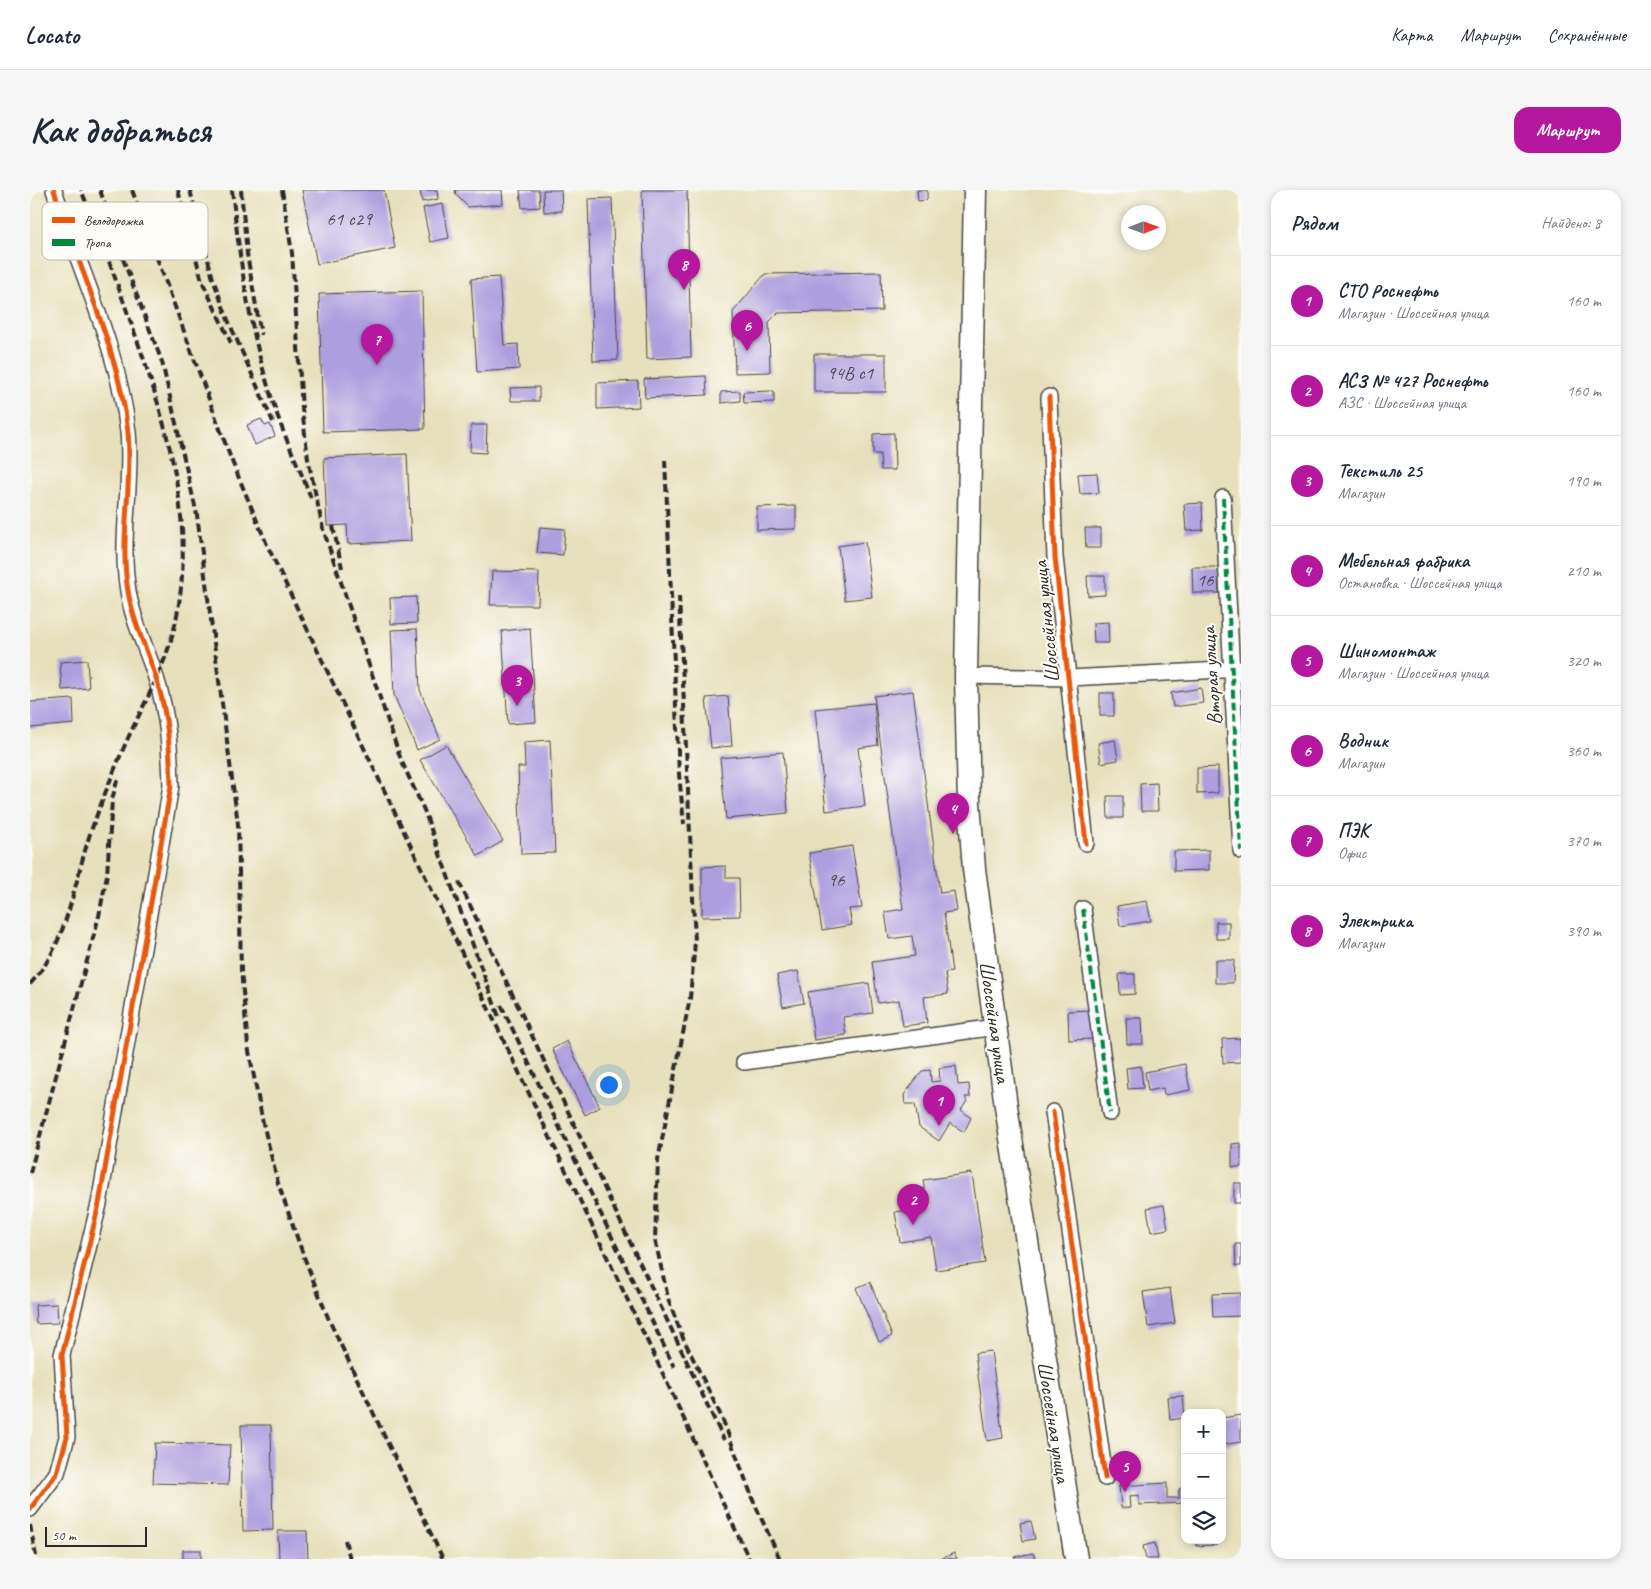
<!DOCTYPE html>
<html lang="ru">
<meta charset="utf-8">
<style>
body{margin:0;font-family:Caveat,sans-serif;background:#f6f6f7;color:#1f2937}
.controls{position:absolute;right:15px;bottom:15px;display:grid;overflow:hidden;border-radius:10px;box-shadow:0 2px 8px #0003}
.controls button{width:45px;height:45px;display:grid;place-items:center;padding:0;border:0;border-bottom:1px solid #e0e1e3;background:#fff;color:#1f2937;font:25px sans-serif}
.compass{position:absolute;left:1091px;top:15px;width:45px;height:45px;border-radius:50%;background:#fff;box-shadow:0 2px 8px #0003;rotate:89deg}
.scale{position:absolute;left:15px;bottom:12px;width:102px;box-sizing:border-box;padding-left:5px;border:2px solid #2b2b2b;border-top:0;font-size:14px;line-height:18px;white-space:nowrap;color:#2b2b2b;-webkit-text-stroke:4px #fdfcf7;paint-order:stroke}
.you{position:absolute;left:578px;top:894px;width:18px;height:18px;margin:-12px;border:4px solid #fff;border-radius:50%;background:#1a73e8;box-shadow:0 0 0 8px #1a73e833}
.badge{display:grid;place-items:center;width:32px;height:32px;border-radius:50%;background:#b5179e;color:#fff;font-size:16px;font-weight:700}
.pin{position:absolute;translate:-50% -41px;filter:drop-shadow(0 1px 2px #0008)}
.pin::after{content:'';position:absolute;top:26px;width:18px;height:15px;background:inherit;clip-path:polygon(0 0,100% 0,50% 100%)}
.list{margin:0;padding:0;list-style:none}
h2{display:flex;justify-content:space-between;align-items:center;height:65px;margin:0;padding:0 20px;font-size:21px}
h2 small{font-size:16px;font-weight:400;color:#747a83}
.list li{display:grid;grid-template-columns:32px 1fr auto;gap:15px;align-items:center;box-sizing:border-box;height:90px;padding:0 20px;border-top:1px solid #e0e1e3}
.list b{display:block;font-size:19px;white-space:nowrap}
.list p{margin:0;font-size:16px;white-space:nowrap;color:#747a83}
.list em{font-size:16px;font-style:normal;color:#747a83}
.icon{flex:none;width:28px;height:28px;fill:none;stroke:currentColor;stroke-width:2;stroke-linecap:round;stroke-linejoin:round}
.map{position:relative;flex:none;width:1211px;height:1369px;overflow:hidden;border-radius:15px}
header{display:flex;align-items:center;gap:30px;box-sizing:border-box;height:70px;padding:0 25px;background:#fff;border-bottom:1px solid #e0e1e3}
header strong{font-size:24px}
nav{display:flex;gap:28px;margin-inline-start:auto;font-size:18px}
.intro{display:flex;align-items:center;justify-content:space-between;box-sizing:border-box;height:120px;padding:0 30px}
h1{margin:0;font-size:35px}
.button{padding:12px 22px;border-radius:15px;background:#b5179e;color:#fff;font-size:18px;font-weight:700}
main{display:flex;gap:30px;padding:0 30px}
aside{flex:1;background:#fff;border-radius:15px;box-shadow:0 2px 8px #0003}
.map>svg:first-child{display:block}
</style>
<header>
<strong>Locato</strong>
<nav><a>Карта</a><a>Маршрут</a><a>Сохранённые</a></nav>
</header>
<div class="intro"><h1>Как добраться</h1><a class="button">Маршрут</a></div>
<main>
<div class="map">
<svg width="1211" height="1369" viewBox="0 0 1211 1369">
<rect width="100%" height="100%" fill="#fdfcf7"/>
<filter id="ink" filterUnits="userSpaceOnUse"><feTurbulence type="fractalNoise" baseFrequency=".02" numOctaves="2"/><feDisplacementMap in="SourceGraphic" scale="10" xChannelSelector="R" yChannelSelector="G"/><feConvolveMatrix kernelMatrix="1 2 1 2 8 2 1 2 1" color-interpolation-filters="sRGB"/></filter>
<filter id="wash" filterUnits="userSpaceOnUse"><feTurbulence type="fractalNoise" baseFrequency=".0096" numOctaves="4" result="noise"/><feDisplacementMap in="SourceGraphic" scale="20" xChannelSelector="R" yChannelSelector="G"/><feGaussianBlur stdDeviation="1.12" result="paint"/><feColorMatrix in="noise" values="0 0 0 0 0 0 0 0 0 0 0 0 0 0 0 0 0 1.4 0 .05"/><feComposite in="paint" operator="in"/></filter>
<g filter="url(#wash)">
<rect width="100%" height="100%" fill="#e7e0bc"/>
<g id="blocks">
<!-- building -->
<g fill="#ad9edf">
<polygon points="272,0 354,0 365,58 287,74"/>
<polygon points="390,0 407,0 408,9 392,12"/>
<polygon points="425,0 472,0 473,14 438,17 426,5"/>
<polygon points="490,0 509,0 510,17 492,18"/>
<polygon points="513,0 531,0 532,21 514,22"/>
<polygon points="612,0 657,0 661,167 617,169"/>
<polygon points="887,0 897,0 897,10 888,11"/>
<polygon points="582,8 588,170 563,171 558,9"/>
<polygon points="413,14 419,48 400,52 393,18"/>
<polygon points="851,82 852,121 748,123 739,132 740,182 705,183 703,122 735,84"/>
<polygon points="469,87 474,155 488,154 489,179 447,182 441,89"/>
<polygon points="392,101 395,239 293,242 289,104"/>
<rect x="784" y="164" width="72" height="38"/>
<polygon points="676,186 677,205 615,208 614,189"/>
<polygon points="608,191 609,217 567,219 567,193"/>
<polygon points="509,197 509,211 481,211 480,198"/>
<polygon points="710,201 710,211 691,213 691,202"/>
<polygon points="744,201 744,212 714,213 713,202"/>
<polygon points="231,229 235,236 240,234 245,246 225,255 217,235"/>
<polygon points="441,235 457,235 456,263 440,262"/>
<polygon points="864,243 865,280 851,280 850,264 843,264 843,244"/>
<polygon points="377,264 381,351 318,354 317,335 297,336 294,268"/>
<polygon points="1067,283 1069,303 1050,304 1048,284"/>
<polygon points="1172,313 1173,340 1156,341 1154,314"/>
<polygon points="766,316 766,339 727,340 727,317"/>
<polygon points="510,337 535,339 533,365 507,363"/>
<polygon points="1055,338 1071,338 1071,358 1056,358"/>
<polygon points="835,352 842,407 815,410 808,356"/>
<polygon points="1162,377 1188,377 1189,403 1163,403"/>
<polygon points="462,381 509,382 508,415 460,415"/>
<polygon points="1057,386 1075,386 1075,405 1058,406"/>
<polygon points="386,407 387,433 361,434 360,408"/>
<polygon points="1078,432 1079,453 1064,453 1063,433"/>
<polygon points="500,438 506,532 478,534 472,441"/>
<polygon points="387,439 390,500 410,549 387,560 364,505 361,440"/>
<polygon points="57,470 59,498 32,500 30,472"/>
<polygon points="1171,498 1173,513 1143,517 1141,503"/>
<polygon points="883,501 910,703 924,701 927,721 914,723 922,782 915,783 918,804 894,807 897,833 873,836 869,810 848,813 842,772 885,766 882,746 859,749 855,722 873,719 844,506"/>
<rect x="1070" y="503" width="14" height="23"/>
<polygon points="698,506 702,556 681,558 676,508"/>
<polygon points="43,509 44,534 0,538 0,512"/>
<polygon points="844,513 848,555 828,558 835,616 796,621 785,519"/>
<polygon points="520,550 525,663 491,664 488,577 495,577 494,552"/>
<polygon points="1085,550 1088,570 1071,573 1068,553"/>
<polygon points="416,555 473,651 448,666 390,570"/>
<polygon points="753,562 758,623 696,629 690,568"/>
<polygon points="1188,577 1188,603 1167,604 1167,578"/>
<polygon points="1127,593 1128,621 1111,621 1110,594"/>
<polygon points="1077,606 1093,606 1093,628 1078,628"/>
<polygon points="822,656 832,718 819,719 822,735 792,740 779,663"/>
<polygon points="1179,660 1179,680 1144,681 1144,661"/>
<polygon points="696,676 696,688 709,688 710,726 672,727 672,677"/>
<polygon points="1117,711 1121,731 1090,736 1087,716"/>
<rect x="1186" y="732" width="13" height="17"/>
<polygon points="1185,770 1204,770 1203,793 1185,793"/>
<polygon points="768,781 774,813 753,817 747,785"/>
<polygon points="1089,784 1105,784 1105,804 1090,805"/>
<polygon points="839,793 843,823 813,827 816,845 784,850 778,802"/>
<polygon points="1061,820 1062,849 1039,850 1038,821"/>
<polygon points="1096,828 1112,828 1113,854 1097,854"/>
<polygon points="1210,848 1211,872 1193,873 1192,849"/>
<polygon points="537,851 570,917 555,925 522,859"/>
<polygon points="1155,874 1160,900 1134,905 1133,898 1118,901 1115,882"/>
<polygon points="926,876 928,895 939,894 940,907 935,907 937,911 931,920 941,928 934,942 920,933 909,951 889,937 885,914 875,914 874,905 892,881 900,880 901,892 910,891 909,878"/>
<polygon points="1111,876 1113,898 1098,899 1096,878"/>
<polygon points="1211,953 1211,977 1202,977 1202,954"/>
<polygon points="942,983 955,1073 906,1080 901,1047 870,1052 865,1022 897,1017 893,990"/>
<rect x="1204" y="993" width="7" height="20"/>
<polygon points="1134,1015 1138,1039 1121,1042 1117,1018"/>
<polygon points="1205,1054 1211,1054 1211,1076 1206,1076"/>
<polygon points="840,1092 862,1146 849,1152 826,1098"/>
<polygon points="1140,1098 1145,1133 1118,1137 1113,1102"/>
<polygon points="1211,1103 1211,1126 1183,1127 1182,1104"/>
<polygon points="27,1114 28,1133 6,1134 5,1115"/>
<polygon points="961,1161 973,1248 957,1251 945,1163"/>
<polygon points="1153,1206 1155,1228 1140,1230 1138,1207"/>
<polygon points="1211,1225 1211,1252 1192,1255 1192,1228"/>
<polygon points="211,1235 241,1235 243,1340 213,1341"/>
<polygon points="125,1253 200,1255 198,1295 123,1293"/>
<polygon points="1137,1293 1137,1308 1149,1308 1149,1299 1155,1298 1155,1313 1109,1315 1109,1305 1099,1306 1100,1318 1091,1318 1089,1296"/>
<polygon points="1001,1331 1005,1349 993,1351 990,1333"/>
<polygon points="248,1341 277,1341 278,1369 249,1369"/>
<polygon points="1166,1350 1187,1350 1187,1355 1166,1356"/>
<polygon points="1125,1353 1128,1369 1116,1369 1113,1356"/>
<rect x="153" y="1360" width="18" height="9"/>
<polygon points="924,1363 927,1369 911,1369"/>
<polygon points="1003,1363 1005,1369 985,1369 984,1367"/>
</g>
</g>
</g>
<g filter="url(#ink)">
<use href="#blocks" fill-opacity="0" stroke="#474641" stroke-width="1"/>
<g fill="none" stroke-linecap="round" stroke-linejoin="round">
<defs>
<g id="minor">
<polyline points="1019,207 1025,367 1056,653"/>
<polyline points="1193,308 1211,661"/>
<polyline points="936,486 1039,488 1211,479"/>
<polyline points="1053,719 1080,923"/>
<polyline points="714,872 966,837"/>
<polyline points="1023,922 1075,1288"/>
<path d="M0 1319 27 1283 37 1247 32 1165 69 1014 141 596C140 558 138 527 127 491 118 461 103 433 98 401 89 349 103 295 98 242 89 160 49 79 24 0"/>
</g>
<polyline id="primary" points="945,0 936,486 939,613 944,679 976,916 1046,1369"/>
</defs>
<!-- minor casing -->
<use href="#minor" stroke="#474641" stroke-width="18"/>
<!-- primary casing -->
<use href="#primary" stroke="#474641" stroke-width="25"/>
<!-- minor -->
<use href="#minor" stroke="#fff" stroke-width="15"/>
<!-- primary -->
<use href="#primary" stroke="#fff" stroke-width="22"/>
<!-- rail -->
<g stroke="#2b2b2b" stroke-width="4" stroke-dasharray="8 4" stroke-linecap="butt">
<polyline points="70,0 90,61 132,172 167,325 208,634 211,780 218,856 233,933 248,993 274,1067 299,1130 413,1369"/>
<polyline points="102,0 201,269 238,357 632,1182 719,1369"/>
<polyline points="148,0 172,91 201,153"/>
<polyline points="160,0 183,89 198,130 243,232"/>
<path d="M202 0C211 81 221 150 248 227 258 255 271 281 281 308"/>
<polyline points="211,0 217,64 231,145"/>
<polyline points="252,0 262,63 272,219 278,269 293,339 371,570 394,620 469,827"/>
<polyline points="635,270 649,584 654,634"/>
<polyline points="303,336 312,378"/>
<polyline points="649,406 665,752 660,808 628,970 625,1050 639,1112 653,1148 692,1228 724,1312"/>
<polyline points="429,692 694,1250"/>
<path d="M0 794C41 751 44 684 65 630 75 603 86 575 98 548 114 514 133 480 143 443 170 337 136 230 100 130 85 87 69 43 51 0"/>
<polyline points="471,815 644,1177"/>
<polyline points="0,983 69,726 77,685 82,610 88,587"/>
<polyline points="721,1306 750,1369"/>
<polyline points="0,1335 6,1366"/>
<polyline points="315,1350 320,1369"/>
</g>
<!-- quiet -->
<g stroke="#00873e" stroke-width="4" stroke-dasharray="8 4" stroke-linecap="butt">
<polyline points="1193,308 1211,661"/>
<polyline points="1053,719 1080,923"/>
</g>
<defs>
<g id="cycleway">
<polyline points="1019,207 1025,367 1056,653"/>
<polyline points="1023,922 1075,1288"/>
<path d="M0 1319 27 1283 37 1247 32 1165 69 1014 141 596C140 558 138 527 127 491 118 461 103 433 98 401 89 349 103 295 98 242 89 160 49 79 24 0"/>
</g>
</defs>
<!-- cycleway casing -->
<use href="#cycleway" stroke="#fdfcf7" stroke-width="8"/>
<!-- cycleway -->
<use href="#cycleway" stroke="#e8590c" stroke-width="5"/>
</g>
</g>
<g text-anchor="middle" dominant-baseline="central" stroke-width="4" stroke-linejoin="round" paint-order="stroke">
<!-- number labels -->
<g font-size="19" fill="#4c4858">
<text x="319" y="29">61 с29</text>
<text x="820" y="183">94В с1</text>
<text x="1175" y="390">16</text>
<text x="806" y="690">96</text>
</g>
<!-- street labels -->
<g font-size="21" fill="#2b2b2b" stroke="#fdfcf7">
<text transform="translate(1016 432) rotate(-96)">Шоссейная улица</text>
<text transform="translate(1181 486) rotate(-94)">Вторая улица</text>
<text transform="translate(965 832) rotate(82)">Шоссейная улица</text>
<text transform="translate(1024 1232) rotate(81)">Шоссейная улица</text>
</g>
</g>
<!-- legend -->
<rect x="12" y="12" width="166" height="58" rx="8" fill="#fdfcf7" stroke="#bebdba" stroke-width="1"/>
<rect x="22" y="27" width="23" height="6" fill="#e8590c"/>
<rect x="22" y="49" width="23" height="7" fill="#00873e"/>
<g font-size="14" fill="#2b2b2b">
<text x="54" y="35">Велодорожка</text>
<text x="54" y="57">Тропа</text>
</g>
</svg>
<div class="controls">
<button>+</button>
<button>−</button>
<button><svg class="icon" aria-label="layers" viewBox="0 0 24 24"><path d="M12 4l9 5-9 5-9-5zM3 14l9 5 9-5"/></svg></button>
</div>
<svg class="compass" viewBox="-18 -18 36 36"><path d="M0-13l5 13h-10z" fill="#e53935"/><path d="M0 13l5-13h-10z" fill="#747a83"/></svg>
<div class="scale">50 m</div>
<div class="you"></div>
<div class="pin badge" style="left:909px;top:936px">1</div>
<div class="pin badge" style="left:883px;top:1035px">2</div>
<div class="pin badge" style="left:487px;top:516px">3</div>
<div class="pin badge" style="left:923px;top:644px">4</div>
<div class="pin badge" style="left:1095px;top:1302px">5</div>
<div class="pin badge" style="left:717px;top:161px">6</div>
<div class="pin badge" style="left:347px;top:175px">7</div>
<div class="pin badge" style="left:654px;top:100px">8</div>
</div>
<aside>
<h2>Рядом<small>Найдено: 8</small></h2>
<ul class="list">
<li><span class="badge">1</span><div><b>СТО Роснефть</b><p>Магазин · Шоссейная улица</p></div><em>160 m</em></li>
<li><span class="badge">2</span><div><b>АСЗ № 427 Роснефть</b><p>АЗС · Шоссейная улица</p></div><em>160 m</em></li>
<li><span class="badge">3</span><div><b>Текстиль 25</b><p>Магазин</p></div><em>190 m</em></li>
<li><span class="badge">4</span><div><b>Мебельная фабрика</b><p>Остановка · Шоссейная улица</p></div><em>210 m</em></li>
<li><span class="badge">5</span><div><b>Шиномонтаж</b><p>Магазин · Шоссейная улица</p></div><em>320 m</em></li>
<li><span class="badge">6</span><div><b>Водник</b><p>Магазин</p></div><em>360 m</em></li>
<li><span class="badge">7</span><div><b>ПЭК</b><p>Офис</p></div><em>370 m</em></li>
<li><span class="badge">8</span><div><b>Электрика</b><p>Магазин</p></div><em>390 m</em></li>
</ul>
</aside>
</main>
